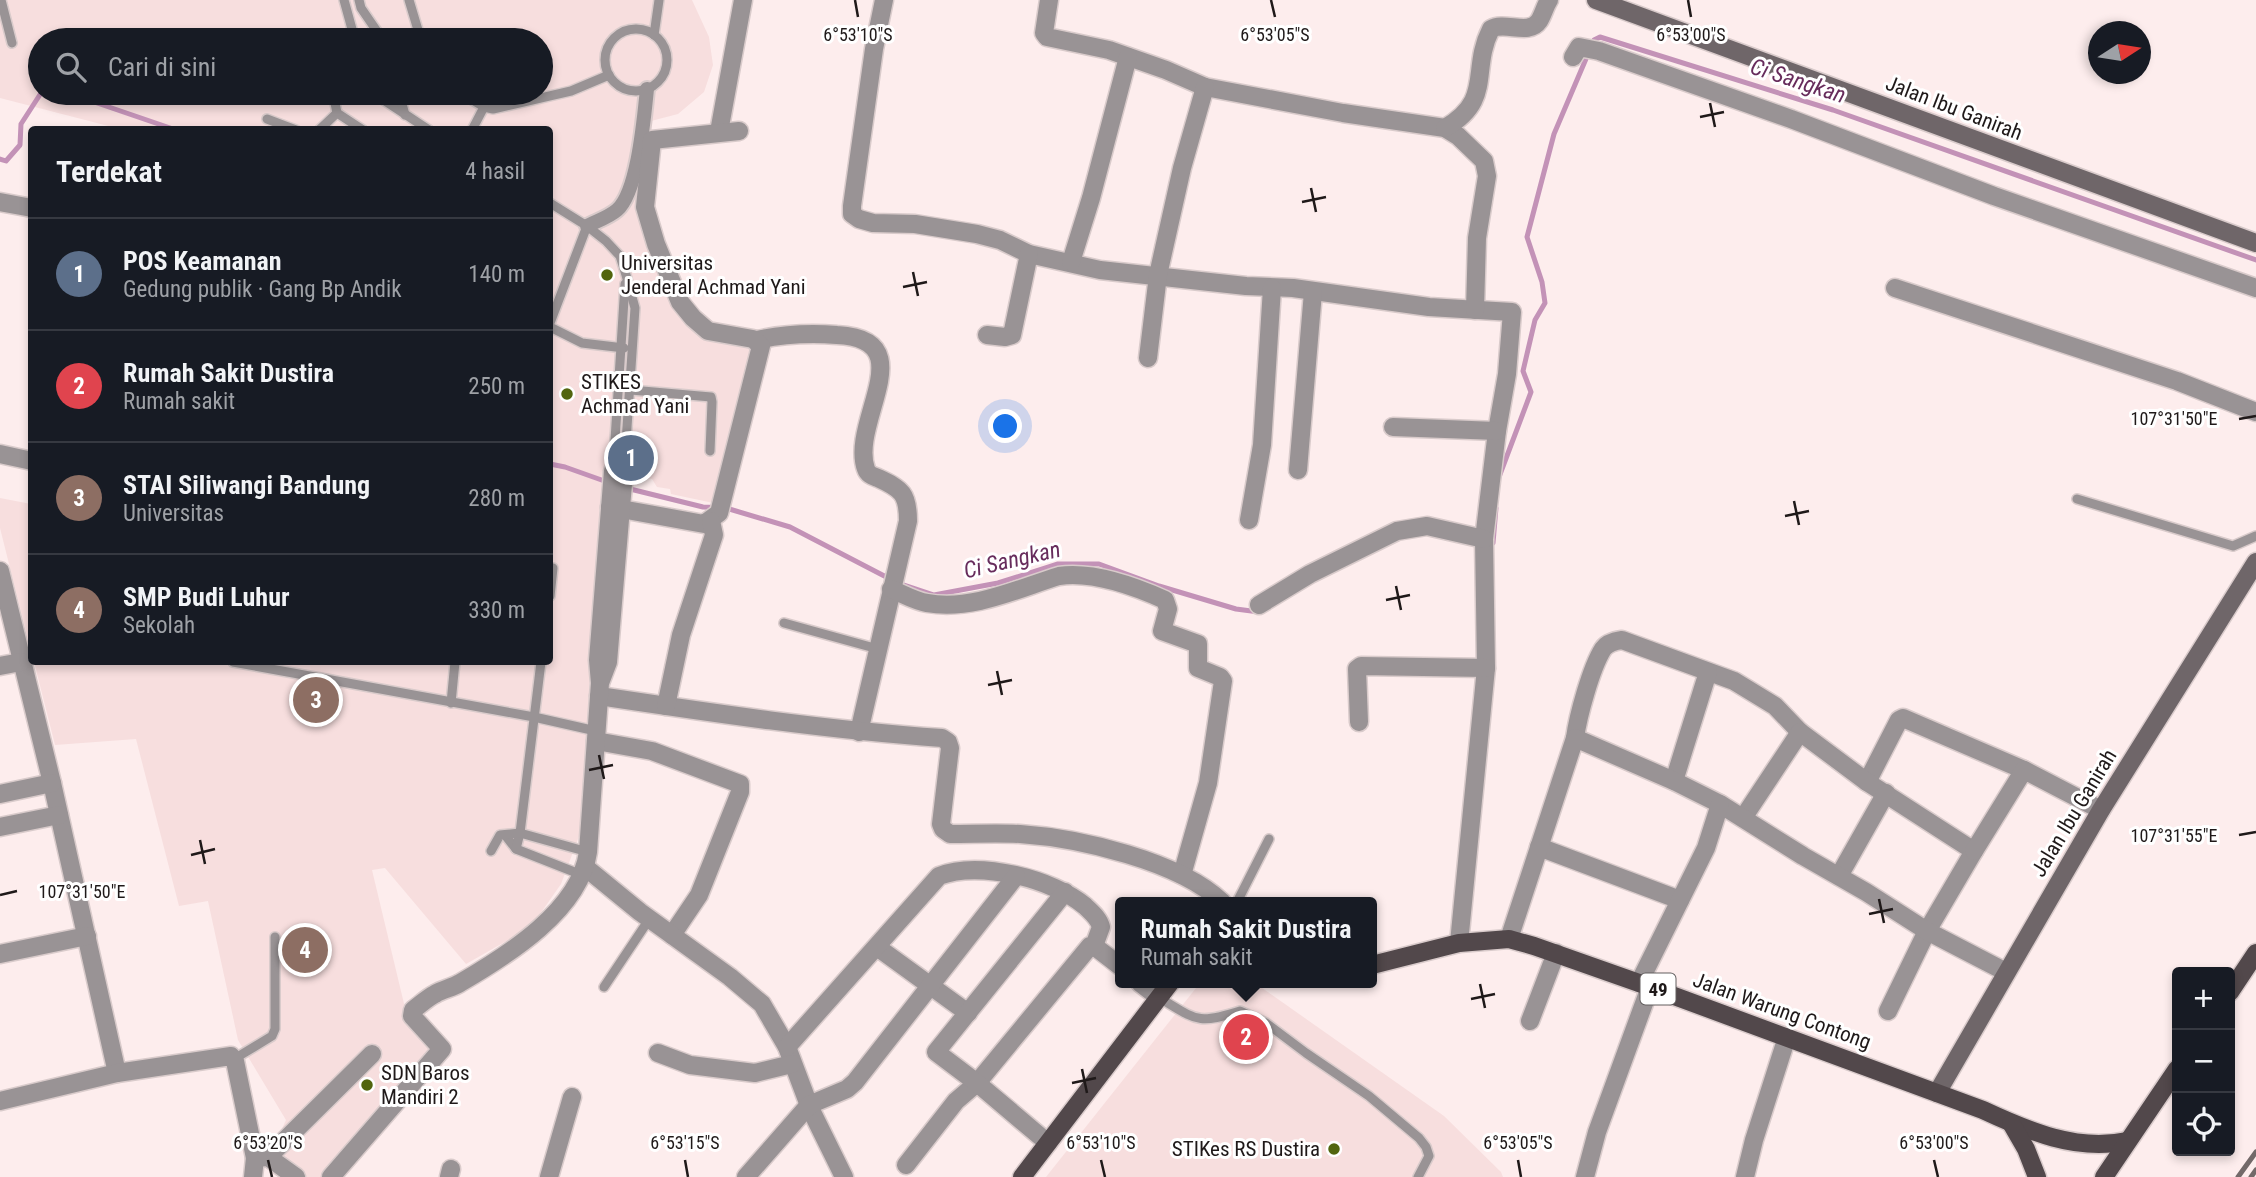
<!DOCTYPE html>
<html lang="id">
<meta charset="utf-8">
<style>
body{margin:0;font-family:"Roboto Condensed",sans-serif;background:#242831;color:#f1f3f6}
.controls{position:absolute;right:21px;bottom:21px;display:grid;overflow:hidden;border-radius:7px;box-shadow:0 4px 10px #0003}
.controls button{width:63px;height:63px;display:grid;place-items:center;padding:0;border:0;border-bottom:2px solid #363941;background:#171b24;color:#f1f3f6;font:35px sans-serif}
.compass{position:absolute;left:2088px;top:21px;width:63px;height:63px;border-radius:50%;background:#171b24;box-shadow:0 4px 10px #0003;rotate:78deg}
.you{position:absolute;left:1006px;top:427px;width:24px;height:24px;margin:-18px;border:5px solid #fff;border-radius:50%;background:#1a73e8;box-shadow:0 0 0 10px #1a73e833}
.badge{display:grid;place-items:center;width:46px;height:46px;border-radius:50%;background:#b45309;color:#fff;font-size:23px;font-weight:700}
.pin{position:absolute;translate:-50% -50%;border:4px solid #fff;box-shadow:0 2px 7px #0006}
.popup{position:absolute;left:1115px;top:897px;width:262px;height:91px;box-sizing:border-box;display:grid;place-content:center;border-radius:7px;background:#171b24;filter:drop-shadow(0 2px 5px #0005);font-size:23px;white-space:nowrap;color:#9ea1a6}
.popup b{font-size:26px;color:#f1f3f6}
.popup::after{content:'';position:absolute;left:50%;top:100%;margin-left:-14px;border:14px solid transparent;border-top-color:#171b24}
.list{margin:0;padding:0;list-style:none}
h2{display:flex;justify-content:space-between;align-items:center;height:91px;margin:0;padding:0 28px;font-size:30px}
h2 small{font-size:23px;font-weight:400;color:#9ea1a6}
.list li{display:grid;grid-template-columns:46px 1fr auto;gap:21px;align-items:center;box-sizing:border-box;height:112px;padding:0 28px;border-top:2px solid #363941}
.list b{display:block;font-size:26px;white-space:nowrap}
.list p{margin:0;font-size:23px;white-space:nowrap;color:#9ea1a6}
.list em{font-size:23px;font-style:normal;color:#9ea1a6}
.icon{flex:none;width:38px;height:38px;fill:none;stroke:currentColor;stroke-width:2;stroke-linecap:round;stroke-linejoin:round}
.map{position:relative;flex:none;width:2256px;height:1177px;overflow:hidden}
.search{position:absolute;background:#171b24;box-shadow:0 4px 10px #0003;left:28px;top:28px;width:525px;height:77px;display:flex;align-items:center;gap:18px;box-sizing:border-box;padding:0 24px;border-radius:38px;color:#9ea1a6;font-size:26px}
.panel{position:absolute;background:#171b24;box-shadow:0 4px 10px #0003;left:28px;top:126px;width:525px;height:539px;border-radius:7px}
.map>svg:first-child{display:block}
</style>
<div class="map">
<svg width="2256" height="1177" viewBox="0 0 2256 1177">
<rect width="100%" height="100%" fill="#fdeded"/>
<!-- built -->
<g fill="#f7dede" fill-rule="evenodd">
<path d="M0 0H692L709 37 713 65 704 92 678 114 651 121 641 207 689 323 753 342 718 504 671 494 670 489 657 487 652 479 602 471 581 831 561 884 531 927 466 964 385 868 372 870 406 1012 440 1050 327 1177H307L274 1146 286 1120 238 1040 208 901 179 906 136 739 55 745 34 662H550V130L120 129 0 98ZM40 40H541V93H40Z"/>
<polygon points="0,498 31,504 31,652 0,528"/>
<polygon points="1200,983 1255,983 1444,1116 1501,1172 1503,1177 1046,1177"/>
</g>
<g fill="none" stroke-linecap="round" stroke-linejoin="round">
<!-- stream -->
<g stroke="#c392b7" stroke-width="5">
<polyline points="68,93 176,130"/>
<polyline points="0,159 6,161 20,145 21,124 41,93"/>
<polyline points="550,464 565,467 610,483"/>
<polyline points="1499,477 1531,392 1523,371 1535,320 1545,303 1542,282 1527,237 1554,134 1594,40 1600,37 1833,110 2256,260"/>
<polyline points="626,488 703,507 726,508 790,527 892,580"/>
<polyline points="1489,546 1493,543 1496,508"/>
<polyline points="901,584 934,595 998,583 1058,564 1099,564 1159,586 1236,609 1259,612"/>
</g>
<defs>
<g id="service">
<polyline points="1,0 12,43"/>
<polyline points="344,0 355,40"/>
<polyline points="359,0 361,8 383,40"/>
<polyline points="409,0 421,40"/>
<circle cx="636" cy="60" r="31"/>
<polyline points="654,35 659,0"/>
<polyline points="333,93 337,113"/>
<polyline points="373,93 429,130"/>
<polyline points="399,93 405,115"/>
<polyline points="461,93 484,107 493,109 571,91 609,75"/>
<polyline points="267,119 296,130"/>
<polyline points="319,130 337,113 363,130"/>
<polyline points="472,130 484,107"/>
<polyline points="550,203 587,226 606,241 620,256 626,275 635,308 624,472"/>
<polyline points="550,323 587,226"/>
<polyline points="550,327 582,343 624,348"/>
<polyline points="631,390 711,397 712,402 710,451"/>
<polyline points="613,471 625,284"/>
<polyline points="2077,499 2233,546 2256,536"/>
<polyline points="550,596 553,568"/>
<polyline points="784,623 878,649"/>
<polyline points="233,662 534,717 596,731"/>
<polyline points="451,703 455,662"/>
<polyline points="505,835 516,849 582,875"/>
<polyline points="516,849 520,833 541,662"/>
<polyline points="491,851 500,835 520,833 588,852"/>
<polyline points="1237,902 1269,839"/>
<polyline points="604,987 650,918"/>
<path d="M1158 997C1197 1020 1196 1025 1240 1011L1266 1023 1306 1053 1369 1096 1419 1138 1426 1147 1429 1156 1418 1177"/>
<polyline points="234,1059 272,1036 275,1029 275,937"/>
</g>
<path id="pedestrian" d="M587 226C597 221 609 217 617 210 638 192 644 117 647 89"/>
<g id="minor">
<polyline points="884,0 874,49 852,206 852,214 859,219 873,223 915,224 977,234 1000,240 1029,254 1100,270 1246,286 1293,288 1429,307 1512,312 1507,374 1497,431 1484,539 1486,668 1459,943"/>
<polyline points="1049,0 1044,33 1047,37 1109,50 1166,70 1205,87 1343,113 1445,128 1458,136 1484,161 1487,176 1477,238 1475,310"/>
<polyline points="1573,57 1579,47 1599,51 1791,119 1994,196 2256,288"/>
<path d="M1445 128C1494 100 1470 70 1491 29 1505 21 1529 36 1539 21 1543 15 1545 6 1549 0"/>
<polyline points="719,132 743,0"/>
<polyline points="0,202 32,208"/>
<polyline points="1071,262 1091,198 1128,57"/>
<polyline points="1895,288 2177,381 2256,412"/>
<polyline points="987,335 1005,337 1012,335 1029,254"/>
<path d="M757 340C784 334 810 333 837 335 925 339 849 422 866 469 868 475 873 476 878 478 902 489 908 494 908 521L859 732"/>
<polyline points="1148,358 1158,275 1182,168 1205,87"/>
<polyline points="1393,427 1497,431"/>
<polyline points="0,454 32,461"/>
<polyline points="1298,470 1313,292"/>
<polyline points="610,507 704,524 719,513 761,346 753,339 708,331 693,318 680,302 656,244 645,207 652,140 739,131"/>
<polyline points="1249,520 1262,445 1272,288"/>
<polyline points="0,571 52,783 117,1073"/>
<path d="M891 589C903 594 915 601 927 603 972 611 1017 589 1059 576 1093 571 1134 586 1165 600L1168 609 1162 631 1198 644V668L1220 677 1223 681 1208 783 1182 875"/>
<polyline points="1259,605 1310,574 1397,531 1427,526 1484,539"/>
<polyline points="0,666 21,662"/>
<path d="M599 696C713 713 827 730 942 738L948 742 950 748 941 824 943 829 950 834C973 834 997 833 1020 834 1079 838 1179 861 1222 902"/>
<polyline points="666,706 681,635 714,535 711,521"/>
<polyline points="1359,722 1357,669 1361,666 1486,668"/>
<path d="M1575 738C1578 716 1591 668 1603 649 1607 643 1615 641 1622 640L1734 681 1775 706 1800 732"/>
<polyline points="596,741 652,751 740,784 740,792 699,895 672,935"/>
<polyline points="1674,781 1708,672"/>
<polyline points="1867,782 1899,720 1903,718 2024,770"/>
<polyline points="0,794 52,783"/>
<polyline points="1743,818 1800,732 1867,782 1974,851 1927,931 1888,1011"/>
<polyline points="0,827 59,815"/>
<polyline points="1539,847 1680,900"/>
<polyline points="1974,851 2024,770 2101,810"/>
<polyline points="585,867 640,912 730,977 762,1004 787,1047 810,1108 844,1177"/>
<polyline points="1839,876 1886,793"/>
<polyline points="1509,939 1575,738 1674,781 1720,804 1803,856 1866,892 1927,931 2006,972"/>
<polyline points="1094,946 1120,966"/>
<polyline points="877,947 968,1013"/>
<polyline points="0,954 87,936"/>
<polyline points="1140,983 1158,997"/>
<polyline points="1639,983 1706,848 1720,804"/>
<polyline points="1530,1021 1556,953"/>
<path d="M787 1047 939 876C979 860 1053 879 1085 906 1091 912 1099 918 1101 927L1094 946H1090L977 1083 956 1101 906 1165"/>
<polyline points="658,1053 690,1065 755,1073 792,1064"/>
<polyline points="0,1101 117,1073 231,1056 235,1061 255,1158"/>
<polyline points="1048,1143 977,1083 936,1052 1065,892"/>
<polyline points="268,1157 372,1054"/>
<polyline points="253,1177 255,1158 268,1157 296,1177"/>
<path d="M331 1177 442 1049 412 1016 413 1010C420 1005 427 998 435 994 443 989 452 988 460 983 508 955 580 910 588 852L600 683 598 660 613 471 624 472 608 662 600 683"/>
<polyline points="449,1177 451,1169"/>
<polyline points="549,1177 572,1097"/>
<polyline points="746,1177 809,1105 847,1089 855,1082 1016,876"/>
<polyline points="1585,1177 1597,1132 1650,987"/>
<polyline points="1745,1177 1754,1140 1787,1037"/>
</g>
<g id="secondary">
<polyline points="1596,0 2256,243"/>
<polyline points="1937,1093 2101,810 2256,562"/>
</g>
<g id="primary">
<path d="M1372 965 1459 943 1509 939 1534 946 1639 983 1983 1110C2028 1131 2077 1152 2127 1141"/>
<polyline points="2230,992 2256,953"/>
<polyline points="2011,1123 2026,1149 2037,1177"/>
<polyline points="1022,1177 1170,983"/>
<polyline points="2104,1177 2177,1069"/>
</g>
</defs>
<!-- service casing -->
<use href="#service" stroke="#d9cbcb" stroke-width="12"/>
<!-- pedestrian casing -->
<use href="#pedestrian" stroke="#d9cbcb" stroke-width="18"/>
<!-- minor casing -->
<use href="#minor" stroke="#d9cbcb" stroke-width="21"/>
<!-- secondary casing -->
<use href="#secondary" stroke="#d9cbcb" stroke-width="21"/>
<!-- primary casing -->
<use href="#primary" stroke="#d9cbcb" stroke-width="21"/>
<!-- service -->
<use href="#service" stroke="#999395" stroke-width="9"/>
<!-- pedestrian -->
<use href="#pedestrian" stroke="#999395" stroke-width="14"/>
<!-- minor -->
<use href="#minor" stroke="#999395" stroke-width="18"/>
<!-- secondary -->
<use href="#secondary" stroke="#6f6669" stroke-width="18"/>
<!-- primary -->
<use href="#primary" stroke="#52484b" stroke-width="18"/>
<!-- rail -->
<g stroke="#736969" stroke-width="5">
<polyline points="2238,1177 2256,1152"/>
<polyline points="2251,1177 2256,1170"/>
</g>
</g>
<!-- ticks -->
<path fill="none" stroke="#1f1919" stroke-width="2.5" d="M855 0 858 17M1271 0 1275 17M1688 0 1691 17M1710 103 1715 127M1700 117 1724 112M1311 188 1316 212M1302 202 1326 197M913 272 918 296M903 287 927 282M2239 419 2256 416M1794 501 1799 525M1785 516 1809 511M1396 586 1401 610M1386 600 1410 595M997 671 1002 695M988 685 1012 680M599 755 604 779M589 770 613 765M2239 835 2256 832M200 840 205 864M191 855 215 849M0 895 17 891M1879 899 1884 923M1869 914 1893 909M1480 984 1485 1008M1471 999 1495 994M1082 1069 1087 1093M1072 1083 1096 1078M268 1160 272 1177M685 1160 688 1177M1101 1160 1105 1177M1518 1160 1521 1177M1934 1160 1938 1177"/>
<!-- markers -->
<g fill="#52650e" stroke="#fff" stroke-width="2.5">
<circle cx="607" cy="275" r="7"/>
<circle cx="567" cy="394" r="7"/>
<circle cx="367" cy="1085" r="7"/>
<circle cx="1334" cy="1149" r="7"/>
</g>
<g text-anchor="middle" dominant-baseline="central" stroke-width="6" stroke-linejoin="round" paint-order="stroke">
<!-- shield labels -->
<rect fill="#fff" stroke="#625e5e" stroke-width="2" x="1640.5" y="973.5" width="35" height="31" rx="5"/>
<g font-size="19" font-weight="bold" fill="#1f1919">
<text x="1658" y="989">49</text>
</g>
<!-- street labels -->
<g font-size="21" fill="#1f1919" stroke="#fff">
<text transform="translate(1954 108) rotate(21)">Jalan Ibu Ganirah</text>
<text transform="translate(2074 813) rotate(-59)">Jalan Ibu Ganirah</text>
<text transform="translate(1782 1011) rotate(20)">Jalan Warung Contong</text>
</g>
<!-- poi labels -->
<g font-size="21" fill="#1f1919" stroke="#fff" text-anchor="start">
<text x="621" y="263">Universitas<tspan x="621" dy="24">Jenderal Achmad Yani</tspan></text>
<text x="581" y="382">STIKES<tspan x="581" dy="24">Achmad Yani</tspan></text>
<text x="381" y="1073">SDN Baros<tspan x="381" dy="24">Mandiri 2</tspan></text>
<text x="1320" y="1149" text-anchor="end">STIKes RS Dustira</text>
</g>
<!-- water labels -->
<g font-size="23" font-style="italic" fill="#672c5c" stroke="#fff">
<text transform="translate(1798 81) rotate(18)">Ci Sangkan</text>
<text transform="translate(1012 560) rotate(-13)">Ci Sangkan</text>
</g>
</g>
<g font-size="18" text-anchor="middle" fill="#1f1919" stroke="#fff" stroke-width="6" stroke-linejoin="round" paint-order="stroke">
<text x="858" y="41">6°53'10"S</text>
<text x="1275" y="41">6°53'05"S</text>
<text x="1691" y="41">6°53'00"S</text>
<text x="2174" y="425">107°31'50"E</text>
<text x="2174" y="842">107°31'55"E</text>
<text x="82" y="898">107°31'50"E</text>
<text x="268" y="1149">6°53'20"S</text>
<text x="685" y="1149">6°53'15"S</text>
<text x="1101" y="1149">6°53'10"S</text>
<text x="1518" y="1149">6°53'05"S</text>
<text x="1934" y="1149">6°53'00"S</text>
</g>
</svg>
<div class="controls">
<button>+</button>
<button>−</button>
<button><svg class="icon" aria-label="locate" viewBox="0 0 24 24"><circle cx="12" cy="12" r="6"/><path d="M12 2v4M12 18v4M2 12h4M18 12h4"/></svg></button>
</div>
<svg class="compass" viewBox="-18 -18 36 36"><path d="M0-13l5 13h-10z" fill="#e53935"/><path d="M0 13l5-13h-10z" fill="#9ea1a6"/></svg>
<div class="you"></div>
<div class="pin badge" style="left:631px;top:458px;background:#5c6f8a">1</div>
<div class="pin badge" style="left:1246px;top:1037px;background:#e0444e">2</div>
<div class="popup"><b>Rumah Sakit Dustira</b>Rumah sakit</div>
<div class="pin badge" style="left:316px;top:700px;background:#8d6e63">3</div>
<div class="pin badge" style="left:305px;top:950px;background:#8d6e63">4</div>
<div class="search"><svg class="icon" aria-label="search" viewBox="0 0 24 24"><circle cx="10" cy="10" r="6"/><path d="M15 15l6 6"/></svg>Cari di sini</div>
<section class="panel">
<h2>Terdekat<small>4 hasil</small></h2>
<ul class="list">
<li><span class="badge" style="background:#5c6f8a">1</span><div><b>POS Keamanan</b><p>Gedung publik · Gang Bp Andik</p></div><em>140 m</em></li>
<li><span class="badge" style="background:#e0444e">2</span><div><b>Rumah Sakit Dustira</b><p>Rumah sakit</p></div><em>250 m</em></li>
<li><span class="badge" style="background:#8d6e63">3</span><div><b>STAI Siliwangi Bandung</b><p>Universitas</p></div><em>280 m</em></li>
<li><span class="badge" style="background:#8d6e63">4</span><div><b>SMP Budi Luhur</b><p>Sekolah</p></div><em>330 m</em></li>
</ul>
</section>
</div>
